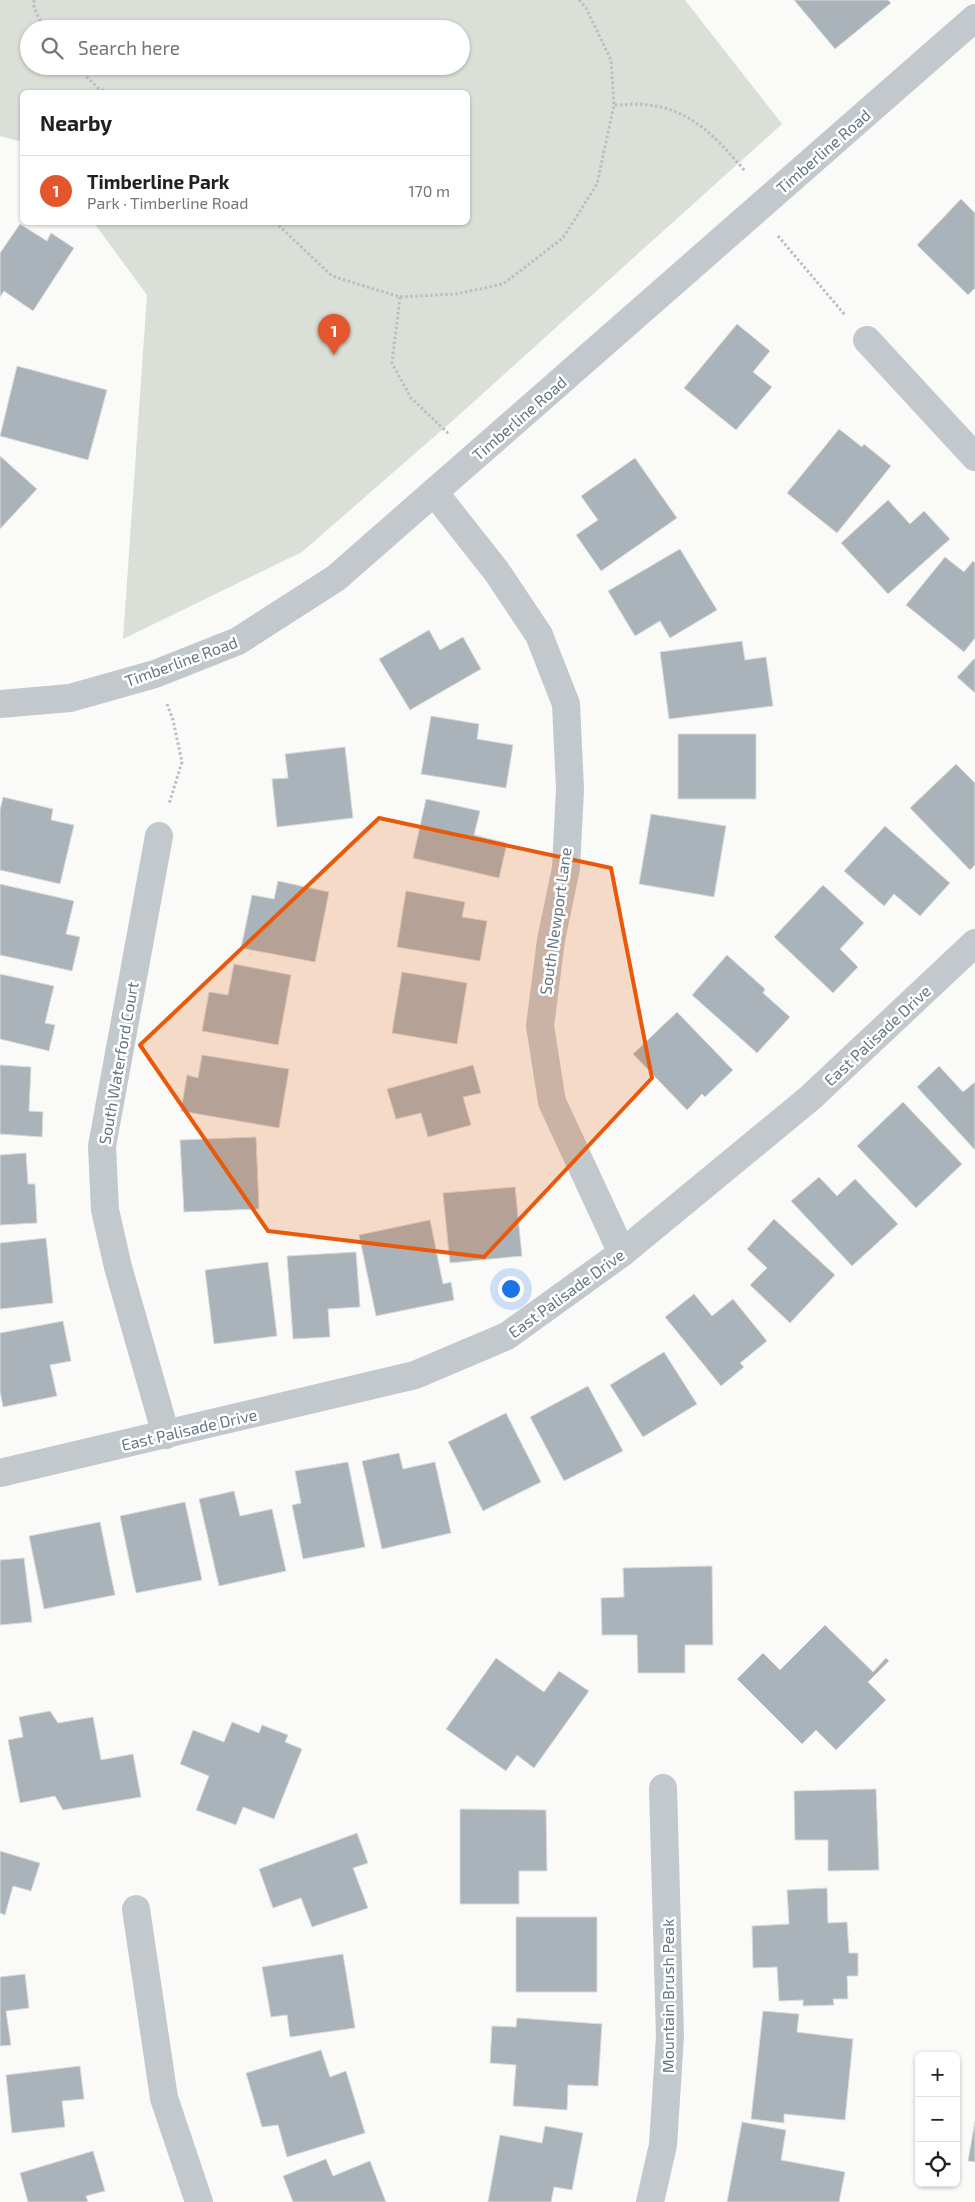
<!DOCTYPE html>
<meta charset="utf-8">
<style>
body{margin:0;font-family:"Exo 2",sans-serif;background:#f2f2f2;color:#202124}
.controls{position:absolute;right:15px;bottom:15px;display:grid;overflow:hidden;border-radius:8px;box-shadow:0 1px 4px #0004}
.controls button{width:45px;height:45px;display:grid;place-items:center;padding:0;border:0;border-bottom:1px solid #e0e0e0;background:#fff;color:#202124;font:25px sans-serif}
.you{position:absolute;left:510px;top:1288px;width:18px;height:18px;margin:-12px;border:4px solid #fff;border-radius:50%;background:#1a73e8;box-shadow:0 0 0 8px #1a73e833}
.badge{display:grid;place-items:center;width:32px;height:32px;border-radius:50%;background:#e4572e;color:#fff;font-size:16px;font-weight:700}
.pin{position:absolute;translate:-50% -41px;filter:drop-shadow(0 1px 2px #0008)}
.pin::after{content:'';position:absolute;top:26px;width:18px;height:15px;background:inherit;clip-path:polygon(0 0,100% 0,50% 100%)}
.list{margin:0;padding:0;list-style:none}
h2{display:flex;justify-content:space-between;align-items:center;height:65px;margin:0;padding:0 20px;font-size:21px}
h2 small{font-size:16px;font-weight:400;color:#757577}
.list li{display:grid;grid-template-columns:32px 1fr auto;gap:15px;align-items:center;box-sizing:border-box;height:70px;padding:0 20px;border-top:1px solid #e0e0e0}
.list b{display:block;font-size:19px;white-space:nowrap}
.list p{margin:0;font-size:16px;white-space:nowrap;color:#757577}
.list em{font-size:16px;font-style:normal;color:#757577}
.icon{flex:none;width:28px;height:28px;fill:none;stroke:currentColor;stroke-width:2;stroke-linecap:round;stroke-linejoin:round}
.map{position:relative;flex:none;width:975px;height:2202px;overflow:hidden}
.search{position:absolute;background:#fff;box-shadow:0 1px 4px #0004;left:20px;top:20px;width:450px;height:55px;display:flex;align-items:center;gap:12px;box-sizing:border-box;padding:0 18px;border-radius:28px;color:#757577;font-size:19px}
.panel{position:absolute;background:#fff;box-shadow:0 1px 4px #0004;left:20px;top:90px;width:450px;height:135px;border-radius:8px}
.map>svg:first-child{display:block}
</style>
<div class="map">
<svg width="975" height="2202" viewBox="0 0 975 2202">
<rect width="100%" height="100%" fill="#fafaf8"/>
<!-- green -->
<path fill="#dadfd7" fill-rule="evenodd" d="M0 0H685L782 124 459 415 302 552 123 639 147 295 94 223 468 222V92H22V142L0 136ZM29 29H461V66H29Z"/>
<!-- building -->
<g fill="#aab3b9" stroke="#dcdcda">
<polygon points="794,0 888,0 891,3 835,49"/>
<polygon points="961,199 975,213 975,288 968,295 917,245"/>
<polygon points="20,224 47,241 51,233 74,248 33,311 4,291 0,297 0,253"/>
<polygon points="737,324 770,351 753,372 772,387 736,430 684,388"/>
<polygon points="17,366 107,390 88,460 0,436"/>
<polygon points="839,429 862,447 864,444 891,466 837,533 787,493"/>
<polygon points="0,456 37,489 0,529"/>
<polygon points="635,458 677,518 601,571 576,535 598,520 581,496"/>
<polygon points="888,500 910,524 924,511 950,539 888,594 841,543"/>
<polygon points="680,549 717,610 670,638 660,621 635,636 608,591"/>
<polygon points="945,557 964,572 973,561 975,563 975,638 964,652 906,605"/>
<polygon points="429,630 440,650 463,637 481,669 410,710 379,659"/>
<polygon points="742,641 745,660 766,657 773,706 669,719 660,652"/>
<polygon points="975,658 975,693 957,677"/>
<polygon points="431,716 479,724 477,739 513,745 506,788 421,774"/>
<rect x="678" y="734" width="78" height="65"/>
<polygon points="345,747 353,818 277,827 272,779 288,778 285,754"/>
<polygon points="956,764 975,783 975,865 970,870 910,808"/>
<polygon points="3,797 53,809 51,820 74,825 60,884 0,870 0,810"/>
<polygon points="426,799 480,811 474,835 507,843 499,878 413,858"/>
<polygon points="651,814 726,826 714,897 639,884"/>
<polygon points="885,826 950,883 920,916 894,894 884,906 844,871"/>
<polygon points="278,881 329,892 315,962 241,948 252,895 274,899"/>
<polygon points="0,884 74,901 66,934 80,937 72,971 0,955"/>
<polygon points="823,885 864,923 840,949 858,967 833,993 774,937"/>
<polygon points="406,891 465,902 462,917 487,921 480,961 397,947"/>
<polygon points="727,955 765,989 763,993 790,1017 757,1053 692,995"/>
<polygon points="234,964 291,975 278,1045 202,1031 209,992 228,995"/>
<polygon points="402,972 467,983 457,1044 392,1033"/>
<polygon points="0,974 54,986 45,1023 55,1025 49,1051 0,1039"/>
<polygon points="677,1012 733,1070 705,1097 702,1094 687,1110 633,1054"/>
<polygon points="202,1055 289,1069 279,1128 181,1111 187,1075 198,1078"/>
<polygon points="0,1065 31,1067 29,1111 43,1112 42,1137 0,1134"/>
<polygon points="473,1065 481,1093 463,1097 471,1125 428,1137 421,1113 396,1119 387,1089"/>
<polygon points="939,1066 963,1092 975,1082 975,1150 917,1087"/>
<polygon points="903,1102 962,1164 916,1208 857,1146"/>
<polygon points="256,1137 259,1209 184,1212 180,1140"/>
<polygon points="26,1153 28,1184 35,1184 37,1223 0,1225 0,1155"/>
<polygon points="819,1177 837,1196 855,1179 898,1224 852,1266 791,1201"/>
<polygon points="515,1187 522,1256 450,1263 443,1193"/>
<polygon points="774,1219 835,1275 790,1323 750,1285 767,1268 747,1249"/>
<polygon points="430,1220 443,1284 451,1282 454,1300 376,1316 359,1235"/>
<polygon points="46,1238 53,1303 0,1309 0,1243"/>
<polygon points="356,1252 360,1307 328,1309 330,1337 293,1339 287,1256"/>
<polygon points="268,1262 277,1336 214,1344 205,1270"/>
<polygon points="694,1294 712,1316 733,1299 767,1341 740,1363 744,1367 721,1386 665,1317"/>
<polygon points="63,1321 71,1361 50,1365 57,1396 3,1407 0,1391 0,1333"/>
<polygon points="664,1352 697,1404 643,1437 610,1385"/>
<polygon points="588,1386 623,1451 564,1481 530,1417"/>
<polygon points="506,1413 541,1482 483,1511 448,1442"/>
<polygon points="399,1453 403,1469 435,1462 451,1533 382,1549 362,1461"/>
<polygon points="348,1462 365,1547 303,1559 292,1505 301,1503 295,1471"/>
<polygon points="234,1491 240,1516 272,1509 286,1571 219,1586 199,1499"/>
<polygon points="185,1502 202,1580 136,1593 120,1516"/>
<polygon points="100,1522 115,1595 44,1609 29,1536"/>
<polygon points="24,1558 32,1622 0,1625 0,1560"/>
<polygon points="712,1566 713,1645 685,1645 685,1673 638,1673 637,1635 602,1635 601,1598 624,1597 623,1568"/>
<polygon points="825,1625 873,1672 886,1658 889,1661 868,1682 886,1700 836,1750 816,1730 802,1744 737,1679 763,1653 780,1670"/>
<polygon points="496,1658 544,1692 559,1671 589,1691 534,1768 517,1755 506,1771 446,1729"/>
<polygon points="50,1711 58,1723 93,1717 101,1760 133,1754 141,1797 63,1810 55,1796 20,1803 8,1740 23,1737 19,1717"/>
<polygon points="232,1722 259,1733 262,1725 288,1735 285,1742 302,1749 274,1819 243,1807 236,1825 196,1810 209,1776 180,1764 193,1730 224,1742"/>
<polygon points="876,1789 879,1870 828,1871 828,1840 795,1840 794,1791"/>
<polygon points="460,1809 546,1810 547,1871 519,1871 519,1904 460,1904"/>
<polygon points="357,1833 368,1863 353,1868 368,1908 312,1927 301,1898 273,1908 259,1869"/>
<polygon points="0,1851 40,1863 31,1891 13,1886 5,1915 0,1913"/>
<polygon points="827,1888 828,1923 847,1922 849,1953 858,1953 858,1976 847,1976 848,1999 833,1999 834,2005 803,2006 803,2000 779,2001 777,1967 753,1968 752,1926 789,1924 787,1890"/>
<rect x="516" y="1917" width="81" height="75"/>
<polygon points="343,1954 355,2028 290,2037 287,2015 271,2017 262,1967"/>
<polygon points="25,1974 29,2008 6,2011 11,2045 0,2046 0,1977"/>
<polygon points="763,2011 799,2014 797,2032 853,2039 845,2120 784,2114 784,2123 751,2119"/>
<polygon points="517,2018 602,2024 598,2086 568,2085 567,2110 513,2106 516,2065 490,2063 492,2026 516,2027"/>
<polygon points="321,2050 330,2077 346,2071 365,2133 287,2157 278,2125 262,2127 246,2073"/>
<polygon points="80,2066 84,2099 62,2101 65,2127 12,2133 6,2075"/>
<polygon points="975,2121 975,2162 968,2161"/>
<polygon points="742,2122 786,2130 781,2160 845,2172 839,2202 727,2202"/>
<polygon points="545,2126 583,2133 572,2190 554,2187 551,2202 488,2202 500,2135 542,2143"/>
<polygon points="93,2151 105,2191 86,2196 88,2202 28,2202 20,2173"/>
<polygon points="326,2159 333,2176 370,2161 386,2202 293,2202 283,2176"/>
</g>
<g fill="none" stroke-linecap="round" stroke-linejoin="round">
<!-- path -->
<g stroke="#bbbfc2" stroke-width="3" stroke-dasharray="2.5 2.5" stroke-linecap="butt">
<polyline points="34,0 34,7 44,29"/>
<polyline points="76,66 98,88 106,92"/>
<path d="M615 105C626 105 638 103 649 105 693 110 718 140 745 171"/>
<polyline points="275,222 332,276 400,297 456,294 503,284 563,238 597,184 614,105 611,60 586,8 579,0"/>
<polyline points="778,236 845,315"/>
<polyline points="400,297 392,363 411,398 450,435"/>
<polyline points="167,704 173,720 182,762 169,804"/>
</g>
<!-- minor -->
<g stroke="#c3c8cc" stroke-width="28">
<polyline points="867,340 975,457"/>
<polyline points="434,492 497,572 539,635 566,704 570,789 566,868 551,940 540,1026 552,1102 622,1253"/>
<polyline points="0,704 70,698 155,674 238,641 336,578 975,18"/>
<polyline points="159,836 102,1146 105,1210 118,1267 166,1435"/>
<polyline points="0,1473 415,1375 507,1336 622,1253 810,1098 975,943"/>
<polyline points="136,1909 164,2098 199,2202"/>
<polyline points="650,2202 663,2145 670,2036 663,1788"/>
</g>
</g>
<!-- marked area -->
<path fill="#e8590c" fill-opacity="0.2" stroke="#e8590c" stroke-width="4" stroke-linejoin="round" d="M379 818 611 868 652 1078 484 1257 268 1231 140 1045Z"/>
<g text-anchor="middle" dominant-baseline="central" stroke-width="5" stroke-linejoin="round" paint-order="stroke">
<!-- street labels -->
<g font-size="16" fill="#657683" stroke="#fff">
<text transform="translate(823 151) rotate(-41)">Timberline Road</text>
<text transform="translate(519 418) rotate(-41)">Timberline Road</text>
<text transform="translate(181 661) rotate(-20)">Timberline Road</text>
<text transform="translate(555 921) rotate(-82)">South Newport Lane</text>
<text transform="translate(877 1035) rotate(-43)">East Palisade Drive</text>
<text transform="translate(118 1063) rotate(-80)">South Waterford Court</text>
<text transform="translate(566 1293) rotate(-36)">East Palisade Drive</text>
<text transform="translate(189 1429) rotate(-13)">East Palisade Drive</text>
<text transform="translate(667 1996) rotate(-90)">Mountain Brush Peak</text>
</g>
</g>
</svg>
<div class="controls">
<button>+</button>
<button>−</button>
<button><svg class="icon" aria-label="locate" viewBox="0 0 24 24"><circle cx="12" cy="12" r="6"/><path d="M12 2v4M12 18v4M2 12h4M18 12h4"/></svg></button>
</div>
<div class="you"></div>
<div class="pin badge" style="left:334px;top:355px">1</div>
<div class="search"><svg class="icon" aria-label="search" viewBox="0 0 24 24"><circle cx="10" cy="10" r="6"/><path d="M15 15l6 6"/></svg>Search here</div>
<section class="panel">
<h2>Nearby<small></small></h2>
<ul class="list">
<li><span class="badge">1</span><div><b>Timberline Park</b><p>Park · Timberline Road</p></div><em>170 m</em></li>
</ul>
</section>
</div>
